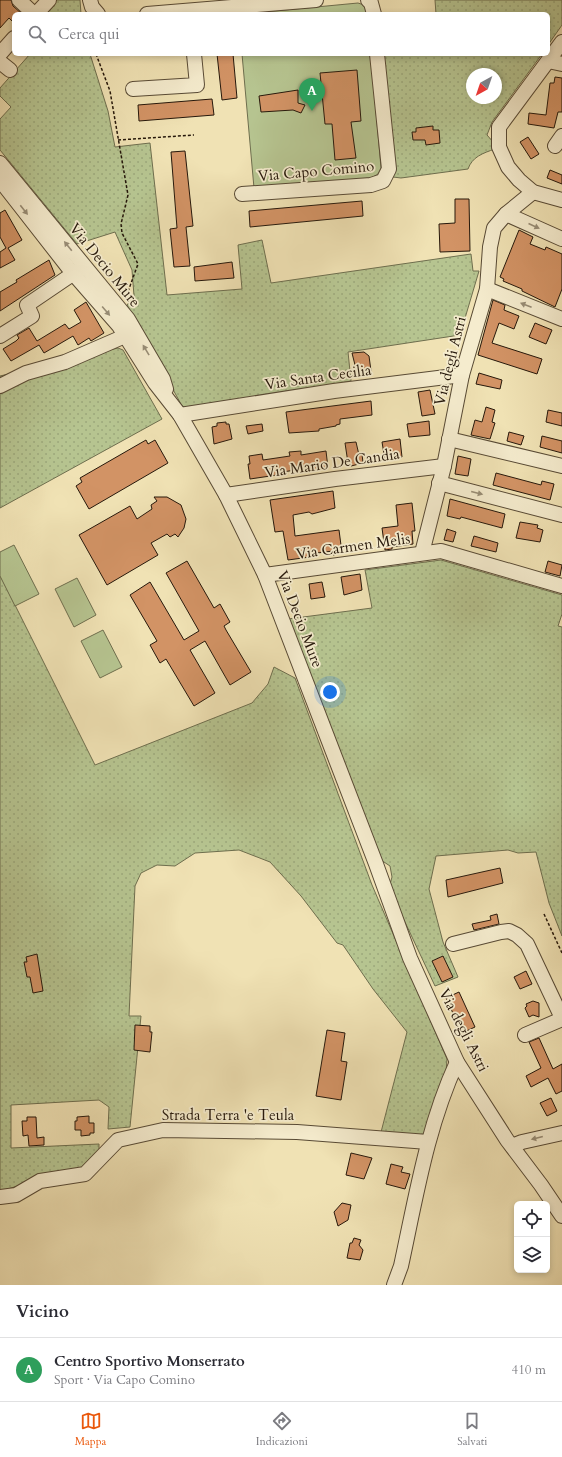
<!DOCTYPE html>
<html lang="it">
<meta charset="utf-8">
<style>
body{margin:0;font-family:Cardo,serif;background:#f2f2f3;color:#2b2b33}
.controls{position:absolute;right:12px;bottom:12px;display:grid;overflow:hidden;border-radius:6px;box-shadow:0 2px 6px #0003}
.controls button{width:36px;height:36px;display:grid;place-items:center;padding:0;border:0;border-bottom:1px solid #e1e1e2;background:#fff;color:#2b2b33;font:20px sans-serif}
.compass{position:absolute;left:466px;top:68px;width:36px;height:36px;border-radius:50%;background:#fff;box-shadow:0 2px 6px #0003;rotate:220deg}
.you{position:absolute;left:330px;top:692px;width:14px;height:14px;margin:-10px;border:3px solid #fff;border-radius:50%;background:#1a73e8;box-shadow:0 0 0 6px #1a73e833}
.badge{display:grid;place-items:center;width:26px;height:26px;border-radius:50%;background:#ea580c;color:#fff;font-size:13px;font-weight:700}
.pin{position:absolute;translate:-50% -33px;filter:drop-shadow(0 1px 2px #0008)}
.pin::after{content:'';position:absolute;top:21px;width:14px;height:12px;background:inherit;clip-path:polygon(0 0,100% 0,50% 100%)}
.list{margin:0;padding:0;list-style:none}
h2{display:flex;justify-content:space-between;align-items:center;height:52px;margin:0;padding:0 16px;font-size:17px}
h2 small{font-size:13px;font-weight:400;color:#7c7c81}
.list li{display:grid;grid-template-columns:26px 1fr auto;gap:12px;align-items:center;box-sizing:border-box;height:64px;padding:0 16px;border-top:1px solid #e1e1e2}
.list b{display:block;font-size:15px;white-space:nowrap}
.list p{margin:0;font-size:13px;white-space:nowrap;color:#7c7c81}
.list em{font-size:13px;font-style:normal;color:#7c7c81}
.icon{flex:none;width:22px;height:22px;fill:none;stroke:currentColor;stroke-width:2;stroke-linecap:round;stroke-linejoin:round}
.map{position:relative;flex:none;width:562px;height:1285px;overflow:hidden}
.search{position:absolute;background:#fff;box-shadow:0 2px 6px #0003;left:12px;right:12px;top:12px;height:44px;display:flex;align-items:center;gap:10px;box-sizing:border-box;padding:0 14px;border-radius:6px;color:#7c7c81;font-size:15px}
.sheet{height:116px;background:#fff}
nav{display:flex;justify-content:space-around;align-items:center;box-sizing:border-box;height:56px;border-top:1px solid #e1e1e2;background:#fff;font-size:11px;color:#7c7c81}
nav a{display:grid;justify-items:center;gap:2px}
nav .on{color:#ea580c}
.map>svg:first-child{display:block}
</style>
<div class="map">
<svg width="562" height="1285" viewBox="0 0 562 1285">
<defs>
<pattern id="grass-dots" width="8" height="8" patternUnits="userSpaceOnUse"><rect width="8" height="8" fill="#b6c490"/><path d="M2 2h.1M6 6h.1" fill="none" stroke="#9ca87b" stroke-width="1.8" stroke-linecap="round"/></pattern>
</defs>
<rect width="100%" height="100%" fill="#f0e2b4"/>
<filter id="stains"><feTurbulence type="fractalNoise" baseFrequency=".005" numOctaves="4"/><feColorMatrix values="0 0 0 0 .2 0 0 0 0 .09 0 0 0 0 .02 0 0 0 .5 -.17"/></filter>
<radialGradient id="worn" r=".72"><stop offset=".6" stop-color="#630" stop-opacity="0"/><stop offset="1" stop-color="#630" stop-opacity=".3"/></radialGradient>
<!-- grass -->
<g fill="url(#grass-dots)" stroke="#6e6e4e" fill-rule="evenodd">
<polygon points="56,0 80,0 81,14 44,14"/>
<polygon points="435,0 562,0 562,25 548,45 548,14 436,14"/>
<polygon points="30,54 90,54 108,111 115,147 150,143 167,295 242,289 238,245 262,240 271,283 471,254 473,271 479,271 460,335 348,352 351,381 190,409 182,406 127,305 134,296 132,270 115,232 77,244 0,150 0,119 11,107 0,96 0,88"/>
<path d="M382 54H542L492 122 487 135 494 143 495 149C483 153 472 157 468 169L401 178 393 177 392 169ZM472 74H496V98H472Z"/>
<polygon points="118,348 123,350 162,419 0,508 0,376"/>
<polygon points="441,560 562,595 562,614 558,626 562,627 562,936 549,903 536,852 518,853 508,850 436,856 429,889 443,942 458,977 435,986 389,888 392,877 390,866 381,860 288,619 372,608 365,570"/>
<polygon points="0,575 95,765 252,703 268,684 274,667 295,678 372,885 447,1059 446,1073 426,1135 380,1136 407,1032 373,989 343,945 337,943 301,896 270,862 239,850 195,853 175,866 157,865 141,873 135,886 129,1016 141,1016 130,1127 108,1129 109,1107 99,1100 11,1105 11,1148 99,1144 99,1149 83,1168 0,1191"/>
</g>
<!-- garden -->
<g fill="#b6c490" stroke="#6e6e4e">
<polygon points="358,3 364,5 368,14 243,14"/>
<polygon points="242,54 371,54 381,168 378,174 371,178 254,188"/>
<polygon points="14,545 39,594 15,606 0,576 0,552"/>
<polygon points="77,578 96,615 74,627 55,589"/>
<polygon points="103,630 122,667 100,678 81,641"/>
</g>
<!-- building -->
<g fill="#d29365" stroke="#26180b">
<polygon points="0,0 11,0 13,6 22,14 14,14 14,23 9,18 0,28"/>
<polygon points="217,54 233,54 237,98 222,100"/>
<polygon points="357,70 361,121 351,122 356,158 335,160 332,124 325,124 320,73"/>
<polygon points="555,77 562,78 562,112 558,112 554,128 528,124 529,113 546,115 550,83 554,83"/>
<polygon points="298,90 298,103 305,105 301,113 293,110 261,112 259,96"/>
<polygon points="212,99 214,115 139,121 138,105"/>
<polygon points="433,126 433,130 439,130 440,143 426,145 425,140 413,140 412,132 416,132 416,128"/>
<polygon points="528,137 539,154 531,159 520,142"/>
<polygon points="185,151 193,226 186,227 190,266 174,267 170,229 177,228 171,152"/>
<polygon points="550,170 562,175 562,184 547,178"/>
<polygon points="455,199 469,199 470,251 440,252 439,224 455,223"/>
<polygon points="362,201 363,216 250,227 249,211"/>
<polygon points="5,210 22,240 8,248 15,260 0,268 0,252 6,248 0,237 0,213"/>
<polygon points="519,230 533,237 530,244 545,250 546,247 562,254 562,289 555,307 522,291 522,289 503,281 504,279 500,277"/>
<polygon points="49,260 55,275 0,311 0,292 17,282 16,280"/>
<polygon points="232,262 234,278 195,281 194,267"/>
<polygon points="493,300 505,305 504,310 519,316 514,329 499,323 492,343 542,359 537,374 478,355"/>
<polygon points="86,302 104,333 91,341 89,338 78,345 73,336 44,353 39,345 11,361 3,349 16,341 19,338 17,335 29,328 37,341 65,324 69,329 81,322 74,310"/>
<polygon points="535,323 552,330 546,344 529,337"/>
<polygon points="364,352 369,356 371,371 357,373 352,353"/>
<polygon points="479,373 502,380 500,389 476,384"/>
<polygon points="430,390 435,414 422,416 418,392"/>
<polygon points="371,401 372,415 340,419 340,424 336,425 336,426 319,429 319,431 289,433 286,412"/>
<polygon points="486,407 495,410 492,422 495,423 490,439 471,435 475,420 482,422"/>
<polygon points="548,410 562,413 562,426 546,422"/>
<polygon points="429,421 430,435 409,437 407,424"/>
<polygon points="226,422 226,424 229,424 232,439 214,444 212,427 217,426 217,423"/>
<polygon points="262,424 263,431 248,434 246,426"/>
<polygon points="509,432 524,436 521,445 507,441"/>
<polygon points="542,436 562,441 562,453 540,447"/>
<polygon points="400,439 402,457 385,460 382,442"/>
<polygon points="146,440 148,444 155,440 168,463 89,509 76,486 82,482 80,478"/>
<polygon points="356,442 359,455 362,454 363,463 351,466 350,462 348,463 345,443"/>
<polygon points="301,451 301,455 326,451 328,468 313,470 313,467 283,472 284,474 250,479 248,464 250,464 249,456 262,454 263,460 290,456 289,452"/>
<polygon points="458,456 471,459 468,476 455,474"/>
<polygon points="496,473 541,485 542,481 554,484 550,500 493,485"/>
<polygon points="333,491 335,508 312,514 309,512 293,515 295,536 339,530 342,553 333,555 333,551 317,553 317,556 288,560 283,531 275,532 270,500"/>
<polygon points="154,497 167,497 181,505 186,519 184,528 178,537 175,534 170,537 167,534 151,543 158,555 107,585 79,535 130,506 137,519 152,509 151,505 157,501"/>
<polygon points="450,499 505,514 502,528 461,517 460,519 447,516"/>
<polygon points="412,503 415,531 412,531 413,544 392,547 392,549 385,550 382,528 398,526 396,505"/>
<polygon points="520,522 538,525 537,528 543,530 540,542 516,538"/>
<polygon points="447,529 456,532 453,542 444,540"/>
<polygon points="474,536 498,543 496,552 471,546"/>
<polygon points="187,561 214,608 220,604 230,622 224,626 226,630 251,672 230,685 205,641 190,650 215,693 194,706 166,659 160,663 150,645 157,641 130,595 150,582 184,640 199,631 166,573"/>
<polygon points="548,561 562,565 560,576 545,572"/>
<polygon points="360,574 362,590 344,595 341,577"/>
<polygon points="322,582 325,597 311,599 309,584"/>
<polygon points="500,868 503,883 448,897 446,880"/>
<polygon points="497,914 499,924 474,930 472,924 491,920 490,916"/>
<polygon points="37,954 43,991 33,993 30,977 27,977 24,962 27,962 26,957"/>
<polygon points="443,956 453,977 442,982 432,961"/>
<polygon points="526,971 532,984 520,989 514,977"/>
<polygon points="459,992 475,1027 462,1033 446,998"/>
<polygon points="533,1001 539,1003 539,1017 533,1015 529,1017 525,1008 527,1006 526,1004"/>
<polygon points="135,1025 150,1026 150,1032 152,1032 150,1052 134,1050"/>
<polygon points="327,1030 345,1033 341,1061 347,1062 341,1100 316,1096"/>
<polygon points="539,1038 553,1069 562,1064 562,1091 556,1094 548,1078 531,1087 526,1076 541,1068 529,1042"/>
<polygon points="551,1098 557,1111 547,1116 540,1103"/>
<polygon points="89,1116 89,1123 94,1123 94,1133 90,1133 90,1135 81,1136 81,1130 75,1130 75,1121 77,1121 77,1117"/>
<polygon points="27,1117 36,1117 37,1138 44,1137 44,1145 29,1146 28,1135 23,1136 22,1121 27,1121"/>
<polygon points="351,1153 372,1158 364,1179 346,1175"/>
<polygon points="391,1164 403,1167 401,1172 410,1174 405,1189 386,1184"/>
<polygon points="342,1203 351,1205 348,1220 338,1226 334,1212"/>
<polygon points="354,1238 361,1240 359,1245 363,1250 360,1260 347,1258 350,1243 352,1243"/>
</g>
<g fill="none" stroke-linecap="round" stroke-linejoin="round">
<defs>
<g id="minor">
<polyline points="19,0 34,14"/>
<polyline points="90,0 92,7 98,14"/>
<polyline points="368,0 371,3 374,14"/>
<polyline points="36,14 49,0"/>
<polyline points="147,14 316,0"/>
<polyline points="562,42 499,127 499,147 508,167 519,180 533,192 562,200"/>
<polyline points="0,54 14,38"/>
<polyline points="548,61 562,64"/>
<polyline points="0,62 10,70"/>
<polyline points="133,89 197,85 194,54"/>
<polyline points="555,146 562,136"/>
<polyline points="0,163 128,319 163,379 166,389"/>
<polyline points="0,180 71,271 119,326 155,383 180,415 226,495 265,575 376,864 410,958 457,1062 507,1140 541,1185 562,1216"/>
<polyline points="242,194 371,185 383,181 389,169 377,54"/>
<polyline points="506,214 562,239"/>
<polyline points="487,289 562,319"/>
<polyline points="0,336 32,316 27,305 80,269"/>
<polyline points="0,386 26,373 65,362 125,336"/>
<polyline points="180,415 334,391 462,375"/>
<polyline points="449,439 562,466"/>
<polyline points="439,483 562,515"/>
<polyline points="226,495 335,479 444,466"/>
<polyline points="422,553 444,466 462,375 487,289 490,247 494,228 506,214 533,192"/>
<polyline points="265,575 441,551 562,586"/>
<polyline points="453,944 501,932 509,931 517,935 527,944 562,1018"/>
<polyline points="525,1035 562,1019"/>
<polyline points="512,1146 522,1142 562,1133"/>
<polyline points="0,1197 16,1195 40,1181 85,1174 118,1140 163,1130 297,1132 428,1142"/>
<path d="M394 1285 401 1266C416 1197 427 1127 457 1062"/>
</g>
</defs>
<!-- minor casing -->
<use href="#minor" stroke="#584a35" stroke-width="16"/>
<!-- path -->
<g stroke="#26180b" stroke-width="1.5" stroke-dasharray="3 2" stroke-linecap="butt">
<polyline points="96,54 110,91 128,195 121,224 122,233 138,264 126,297"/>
<polyline points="118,140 194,135"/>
<polyline points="544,914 562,953"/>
</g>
<!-- minor -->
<use href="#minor" stroke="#f5ecce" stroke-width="14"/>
</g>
<!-- one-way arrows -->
<defs><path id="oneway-solid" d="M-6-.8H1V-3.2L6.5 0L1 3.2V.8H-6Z"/></defs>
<g fill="#988d76">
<use href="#oneway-solid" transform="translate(24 210) rotate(52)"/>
<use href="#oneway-solid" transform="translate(534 226) rotate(24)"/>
<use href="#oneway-solid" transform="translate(68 246) rotate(-129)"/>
<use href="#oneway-solid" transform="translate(526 305) rotate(-159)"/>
<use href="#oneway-solid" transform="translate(106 311) rotate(50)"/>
<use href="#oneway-solid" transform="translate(146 350) rotate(-121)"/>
<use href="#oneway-solid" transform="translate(477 493) rotate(14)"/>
<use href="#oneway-solid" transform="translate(537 1138) rotate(166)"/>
</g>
<g text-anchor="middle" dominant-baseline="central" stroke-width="3.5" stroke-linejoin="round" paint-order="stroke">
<!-- street labels -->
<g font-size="15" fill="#26180b" stroke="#f5ecce">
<text transform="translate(316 171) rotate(-5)">Via Capo Comino</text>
<text transform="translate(105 265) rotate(51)">Via Decio Mure</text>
<text transform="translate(450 361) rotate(-76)">Via degli Astri</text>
<text transform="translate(318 377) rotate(-8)">Via Santa Cecilia</text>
<text transform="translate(332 463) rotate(-8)">Via Mario De Candia</text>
<text transform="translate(353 546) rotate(-8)">Via Carmen Melis</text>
<text transform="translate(300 619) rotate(69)">Via Decio Mure</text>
<text transform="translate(464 1030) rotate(63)">Via degli Astri</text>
<text x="228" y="1115">Strada Terra 'e Teula</text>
</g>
</g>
<rect width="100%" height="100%" filter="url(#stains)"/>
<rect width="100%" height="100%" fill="url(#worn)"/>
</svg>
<div class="controls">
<button><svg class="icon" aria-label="locate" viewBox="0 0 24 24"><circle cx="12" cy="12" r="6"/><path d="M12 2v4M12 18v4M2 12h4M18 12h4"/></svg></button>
<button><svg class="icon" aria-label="layers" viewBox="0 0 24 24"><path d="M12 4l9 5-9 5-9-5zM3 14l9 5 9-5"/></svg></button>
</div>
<svg class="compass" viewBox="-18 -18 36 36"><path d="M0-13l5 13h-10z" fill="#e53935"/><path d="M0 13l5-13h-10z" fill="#7c7c81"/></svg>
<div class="you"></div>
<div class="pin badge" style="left:312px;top:111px;background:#2e9e5b">A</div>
<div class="search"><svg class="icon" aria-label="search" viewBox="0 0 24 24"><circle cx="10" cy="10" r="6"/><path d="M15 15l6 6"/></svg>Cerca qui</div>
</div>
<section class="sheet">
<h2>Vicino<small></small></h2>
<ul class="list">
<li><span class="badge" style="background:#2e9e5b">A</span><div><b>Centro Sportivo Monserrato</b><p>Sport · Via Capo Comino</p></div><em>410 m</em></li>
</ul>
</section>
<nav>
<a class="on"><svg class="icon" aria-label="map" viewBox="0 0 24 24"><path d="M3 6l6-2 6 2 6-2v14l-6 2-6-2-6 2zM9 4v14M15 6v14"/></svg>Mappa</a>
<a><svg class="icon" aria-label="directions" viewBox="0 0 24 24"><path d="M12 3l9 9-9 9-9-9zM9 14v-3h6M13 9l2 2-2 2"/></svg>Indicazioni</a>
<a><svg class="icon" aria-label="saved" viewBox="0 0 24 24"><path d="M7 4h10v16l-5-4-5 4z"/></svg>Salvati</a>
</nav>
